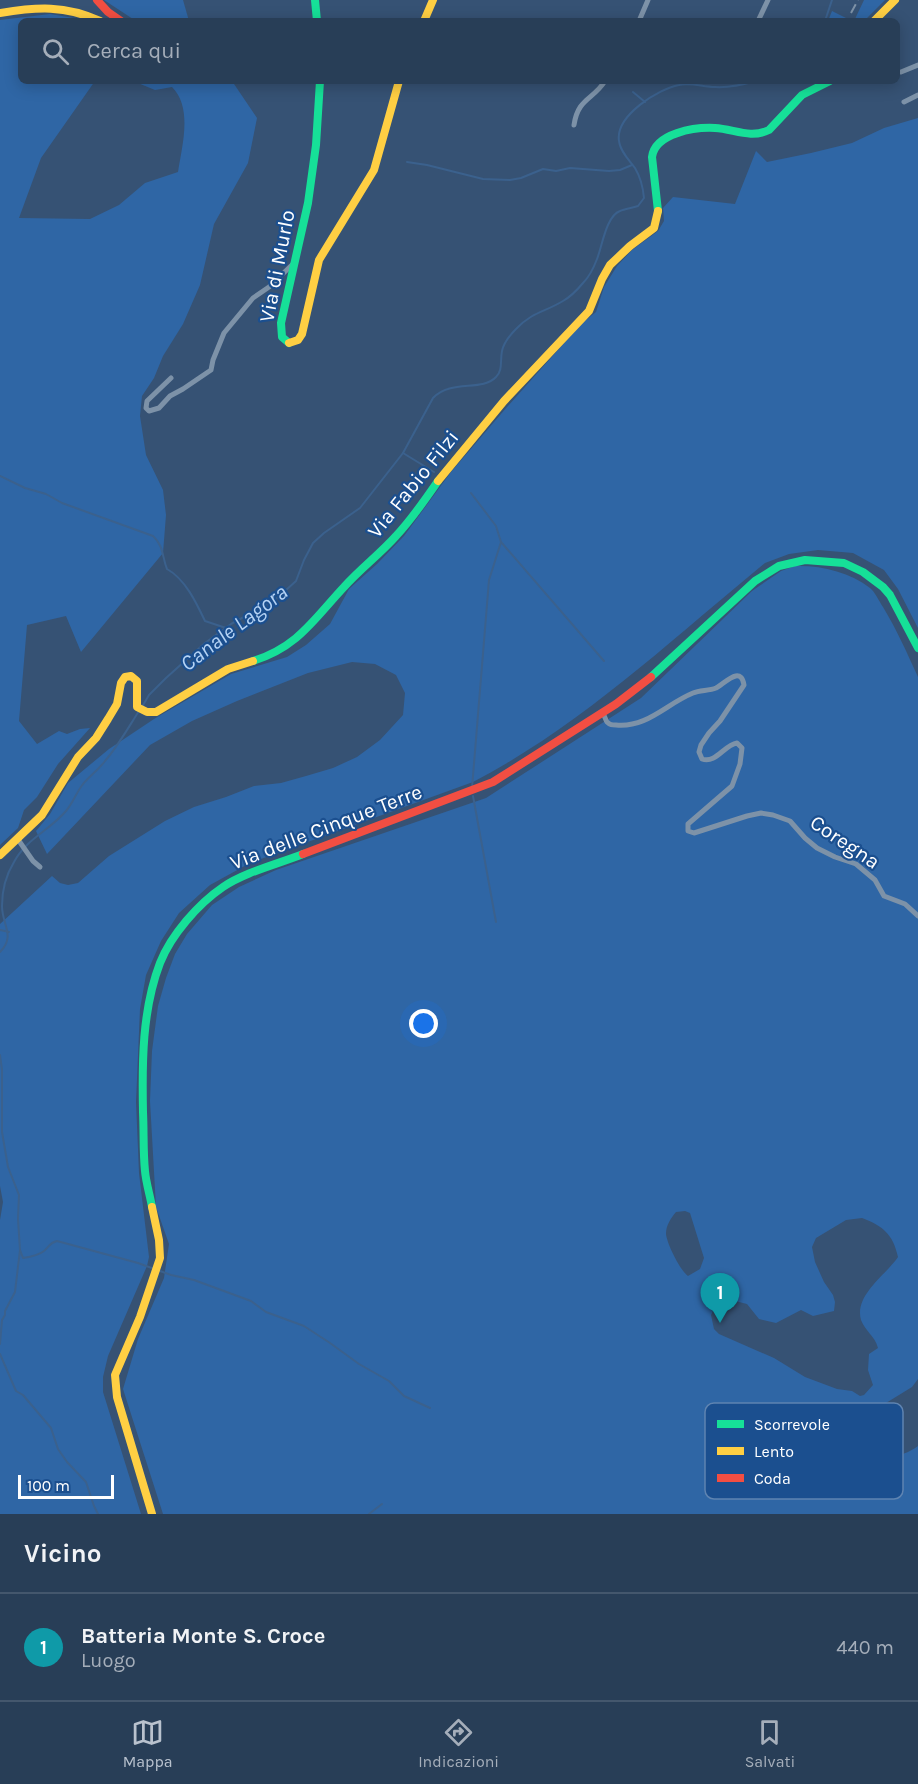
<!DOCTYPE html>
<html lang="it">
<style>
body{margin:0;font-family:Karla,sans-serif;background:#344961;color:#f1f3f6}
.scale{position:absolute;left:18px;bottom:15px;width:96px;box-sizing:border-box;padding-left:6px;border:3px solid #fff;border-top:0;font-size:16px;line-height:21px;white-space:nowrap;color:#fff;-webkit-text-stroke:4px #1b4f8f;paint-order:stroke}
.you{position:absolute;left:424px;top:1024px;width:21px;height:21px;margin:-15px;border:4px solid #fff;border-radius:50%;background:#1a73e8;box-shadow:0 0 0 9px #1a73e833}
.badge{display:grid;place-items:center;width:39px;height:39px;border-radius:50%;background:#b9c2ce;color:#fff;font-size:20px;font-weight:700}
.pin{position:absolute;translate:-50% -50px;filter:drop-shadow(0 2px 3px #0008)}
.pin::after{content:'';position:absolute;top:32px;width:21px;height:18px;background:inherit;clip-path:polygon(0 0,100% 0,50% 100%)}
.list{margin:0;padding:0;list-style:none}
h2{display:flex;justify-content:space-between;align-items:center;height:78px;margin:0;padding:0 24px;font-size:26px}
h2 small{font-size:20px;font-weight:400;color:#a5aeba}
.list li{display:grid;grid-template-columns:39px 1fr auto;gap:18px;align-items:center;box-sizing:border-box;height:108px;padding:0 24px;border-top:2px solid #44576d}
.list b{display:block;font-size:22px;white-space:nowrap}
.list p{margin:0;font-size:20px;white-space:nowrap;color:#a5aeba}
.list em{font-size:20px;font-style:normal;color:#a5aeba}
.icon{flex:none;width:33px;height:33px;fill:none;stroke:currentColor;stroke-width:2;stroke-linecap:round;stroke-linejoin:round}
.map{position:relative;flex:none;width:918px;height:1514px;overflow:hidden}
.search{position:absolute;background:#283e57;box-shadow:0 3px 15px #0003;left:18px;right:18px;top:18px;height:66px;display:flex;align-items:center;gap:15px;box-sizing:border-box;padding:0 21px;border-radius:9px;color:#a5aeba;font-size:22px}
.sheet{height:186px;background:#283e57}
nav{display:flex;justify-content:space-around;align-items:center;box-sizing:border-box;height:84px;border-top:2px solid #44576d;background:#283e57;font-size:16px;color:#a5aeba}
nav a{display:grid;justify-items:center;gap:3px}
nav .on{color:#b9c2ce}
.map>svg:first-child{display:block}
</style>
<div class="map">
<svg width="918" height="1514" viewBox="0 0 918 1514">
<rect width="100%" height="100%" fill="#365274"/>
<!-- green -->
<g fill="#2f66a5" fill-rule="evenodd">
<polygon points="104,0 183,0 189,21 136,21"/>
<polygon points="864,0 885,0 864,21 828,21 832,11 850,20 855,19"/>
<path d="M50 14 80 19 85 21H21V81H95L41 158 19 218 90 219 119 205 145 183 178 172C182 146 193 108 172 87L155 90 133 81H232L257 118 248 163 214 224 200 285 183 324 163 356 154 378 142 396 140 416 146 455 163 490 166 515 163 553 81 652 66 616 27 625 19 721 37 744 59 731 67 734 80 729 90 728 58 764 37 797 24 810 18 828 0 845V20Z"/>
<path d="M918 118V628L898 589 884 570 853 553 818 550 789 554 765 563C671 640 581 726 473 782L250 863 210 885 179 913 161 941 146 975 140 1009 136 1102 139 1173 149 1257 147 1266 108 1356 103 1377V1392L141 1514H0V1220L3 1202 0 1186V924L52 876 60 883 68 885 78 883 109 856 165 821 194 807 226 797 254 786 281 783 306 776 333 768 357 757 380 740 403 715 405 693 396 675 375 664 352 662 308 673 237 701 192 721 150 745 47 854 36 831 50 814 68 783 109 749 154 719 231 674 287 657 306 645 330 624 349 589 377 564 404 536 451 472 507 407 582 323 596 312 604 287 617 266 632 250 658 231 664 221 663 208 673 197 735 204 756 151 767 162 811 153 852 143 884 128Z"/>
<path d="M795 566C820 565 850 572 870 588 875 592 879 601 883 607 897 630 907 653 918 677V1379L912 1387 886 1403C884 1413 892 1418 888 1428L873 1429 869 1432C863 1467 901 1459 918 1446V1514H163L123 1389 138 1339 164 1278 169 1244 156 1207 150 1101 152 1051 158 1006 166 978 175 954 187 934 212 905 239 887 276 870 486 798 641 698 752 591 781 571ZM685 1211 690 1213 704 1258 700 1269 688 1276C680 1270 667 1244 666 1234 666 1225 671 1218 676 1212ZM862 1218C883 1226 893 1234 898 1257 886 1275 854 1295 861 1320 865 1331 875 1336 878 1348L869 1354 868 1370 873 1385 864 1395 860 1396 852 1391 837 1389 805 1377 774 1358 719 1334 714 1329 711 1315 717 1303 727 1299 747 1304 759 1319 776 1323 801 1310 813 1316 834 1311 835 1302 833 1295 824 1282 815 1262 812 1247 816 1238 846 1220Z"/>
</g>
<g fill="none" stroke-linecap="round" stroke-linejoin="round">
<!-- stream -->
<g stroke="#3b618d" stroke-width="2">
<polyline points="825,21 832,0"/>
<polyline points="633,92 645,102"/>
<polyline points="407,162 427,165 483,179 510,180 521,178 543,169 556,171 570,168 609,171 620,170 632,165"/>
<polyline points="403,453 434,472"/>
<path d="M0 476 25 488 46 494 62 503 153 536C164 546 162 557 167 569 185 579 196 602 205 621L226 628"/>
<polyline points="471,493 496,526 501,542 604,661"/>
<path d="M142 707 149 695 166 678 205 643 231 624 275 600 296 581 304 560 313 543 324 533 360 508 403 453 433 398C451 379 482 392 496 377 503 371 500 360 502 351 504 342 510 335 516 329 532 312 545 312 563 301 570 297 578 289 583 283 589 277 594 267 597 259 602 247 606 216 620 211 625 209 632 208 638 206L644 198C643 187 641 178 635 168 629 160 620 151 619 141 615 116 658 89 679 85 690 82 703 87 715 87 729 88 742 85 756 81"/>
<polyline points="472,788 489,580 501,542"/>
<polyline points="473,796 496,922"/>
<polyline points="0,930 9,932"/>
<path d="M0 952C16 936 2 925 2 906 2 890 6 875 14 862 26 839 50 830 66 811 73 803 76 793 83 784 90 776 99 769 105 761 118 746 128 728 139 711"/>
<polyline points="0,1055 2,1070 2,1132 8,1167 19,1195 18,1219 20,1250 15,1292 5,1311 5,1315 2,1320 0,1344"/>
<path d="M20 1250 23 1258C30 1257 39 1255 44 1251 50 1246 49 1243 57 1241L138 1263 171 1275 194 1280 251 1301 266 1312 304 1326 330 1343 359 1364 389 1381 404 1396 430 1408"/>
<polyline points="0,1354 16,1391 23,1395 51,1428 58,1449 67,1462 86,1482 94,1506 98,1514"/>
<polyline points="369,1514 382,1504"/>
</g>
<!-- street -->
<g stroke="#7d92a8" stroke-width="5">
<polyline points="639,21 648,0"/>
<polyline points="758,21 768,0"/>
<polyline points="901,72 918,65"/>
<polyline points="904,102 918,95"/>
<path d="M574 125C578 98 593 100 605 81"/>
<polyline points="171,378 147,401 146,408 149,411 159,408 170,396 183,389 211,370 213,360 224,333 253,298 269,287 294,263"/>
<path d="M603 714C604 714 606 721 607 722 610 725 612 725 616 725 647 728 666 704 693 693 700 690 709 691 716 688 725 683 741 665 744 685L720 721 709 733 701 745 699 752 702 759C716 764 724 745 737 743L742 748 740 764 732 786 688 824V831L694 833 747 816 761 813 773 815 790 821 805 838 817 848 835 857 856 864 875 880 884 896 905 904 918 916"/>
<polyline points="17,838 33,861 40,867"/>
</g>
<!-- fast -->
<g stroke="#16e098" stroke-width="8">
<polyline points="315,0 317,21"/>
<path d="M658 211 652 157C655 133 695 127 715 128 734 129 750 139 769 130L802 95 830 81"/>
<polyline points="289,343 282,337 281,323 308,203 316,145 320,81"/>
<path d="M253 661C298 647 314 619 344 587 360 569 380 554 396 536 412 519 425 500 438 481"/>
<polyline points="651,677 755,581 779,566 805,560 844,563 863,572 883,587 890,595 918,648"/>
<path d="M152 1207C150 1195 146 1183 145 1171 143 1152 144 1132 143 1112 142 1063 142 1010 160 963 171 935 198 904 223 887 245 872 278 864 303 854"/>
</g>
<!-- slow -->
<g stroke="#ffcf43" stroke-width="8">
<path d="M0 13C37 7 65 5 100 21"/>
<polyline points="424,21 433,0"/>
<polyline points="874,21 895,0"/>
<polyline points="289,343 298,340 302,334 319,260 374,170 399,81"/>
<polyline points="438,481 504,401 589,311 602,279 610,265 630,246 654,228 658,211"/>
<polyline points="0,855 42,815 78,757 96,738 108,719 117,704 121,683 125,677 131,676 137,681 137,707 147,712 156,712 228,669 253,661"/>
<polyline points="152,1514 117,1397 115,1375 140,1317 160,1258 159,1240 152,1207"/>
</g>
<!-- jam -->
<g stroke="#f24e42" stroke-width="8">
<polyline points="97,0 108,12 121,21"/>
<polyline points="303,854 493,782 616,704 651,677"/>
</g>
<!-- rail -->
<polyline stroke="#7e92a7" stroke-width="2" stroke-dasharray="10 4.5" stroke-linecap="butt" points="851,13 858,0"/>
</g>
<g text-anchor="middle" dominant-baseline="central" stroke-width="4.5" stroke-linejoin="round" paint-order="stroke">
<!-- street labels -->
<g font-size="21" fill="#fff" stroke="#1b4f8f">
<text transform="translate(277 266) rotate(-79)">Via di Murlo</text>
<text transform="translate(413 484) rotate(-51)">Via Fabio Filzi</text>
<text transform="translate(326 827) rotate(-21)">Via delle Cinque Terre</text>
<text transform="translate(845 842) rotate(34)">Coregna</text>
</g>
<!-- water labels -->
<g font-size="22" font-style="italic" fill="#b5d3f5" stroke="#1b4f8f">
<text transform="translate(234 628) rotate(-37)">Canale Lagora</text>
</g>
</g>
<!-- legend -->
<rect x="705" y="1403" width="198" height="96" rx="9" fill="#1b4f8f" stroke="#5f84b1" stroke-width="1.5"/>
<rect x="717" y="1420" width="27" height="8" fill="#16e098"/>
<rect x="717" y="1447" width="27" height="8" fill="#ffcf43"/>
<rect x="717" y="1474" width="27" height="8" fill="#f24e42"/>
<g font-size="16" fill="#fff">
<text x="754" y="1430">Scorrevole</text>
<text x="754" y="1457">Lento</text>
<text x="754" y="1484">Coda</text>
</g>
</svg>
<div class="scale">100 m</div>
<div class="you"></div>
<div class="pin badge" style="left:720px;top:1323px;background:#0f9aa8">1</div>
<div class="search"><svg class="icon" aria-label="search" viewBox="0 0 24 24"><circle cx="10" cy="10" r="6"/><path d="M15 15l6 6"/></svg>Cerca qui</div>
</div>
<section class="sheet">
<h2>Vicino<small></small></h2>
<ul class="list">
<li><span class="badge" style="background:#0f9aa8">1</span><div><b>Batteria Monte S. Croce</b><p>Luogo</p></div><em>440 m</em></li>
</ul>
</section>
<nav>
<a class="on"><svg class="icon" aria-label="map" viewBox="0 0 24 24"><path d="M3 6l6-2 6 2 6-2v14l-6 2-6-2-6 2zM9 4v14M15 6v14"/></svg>Mappa</a>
<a><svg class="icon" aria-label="directions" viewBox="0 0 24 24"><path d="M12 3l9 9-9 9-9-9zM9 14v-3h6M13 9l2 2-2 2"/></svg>Indicazioni</a>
<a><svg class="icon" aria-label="saved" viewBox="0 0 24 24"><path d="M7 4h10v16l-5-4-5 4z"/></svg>Salvati</a>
</nav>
